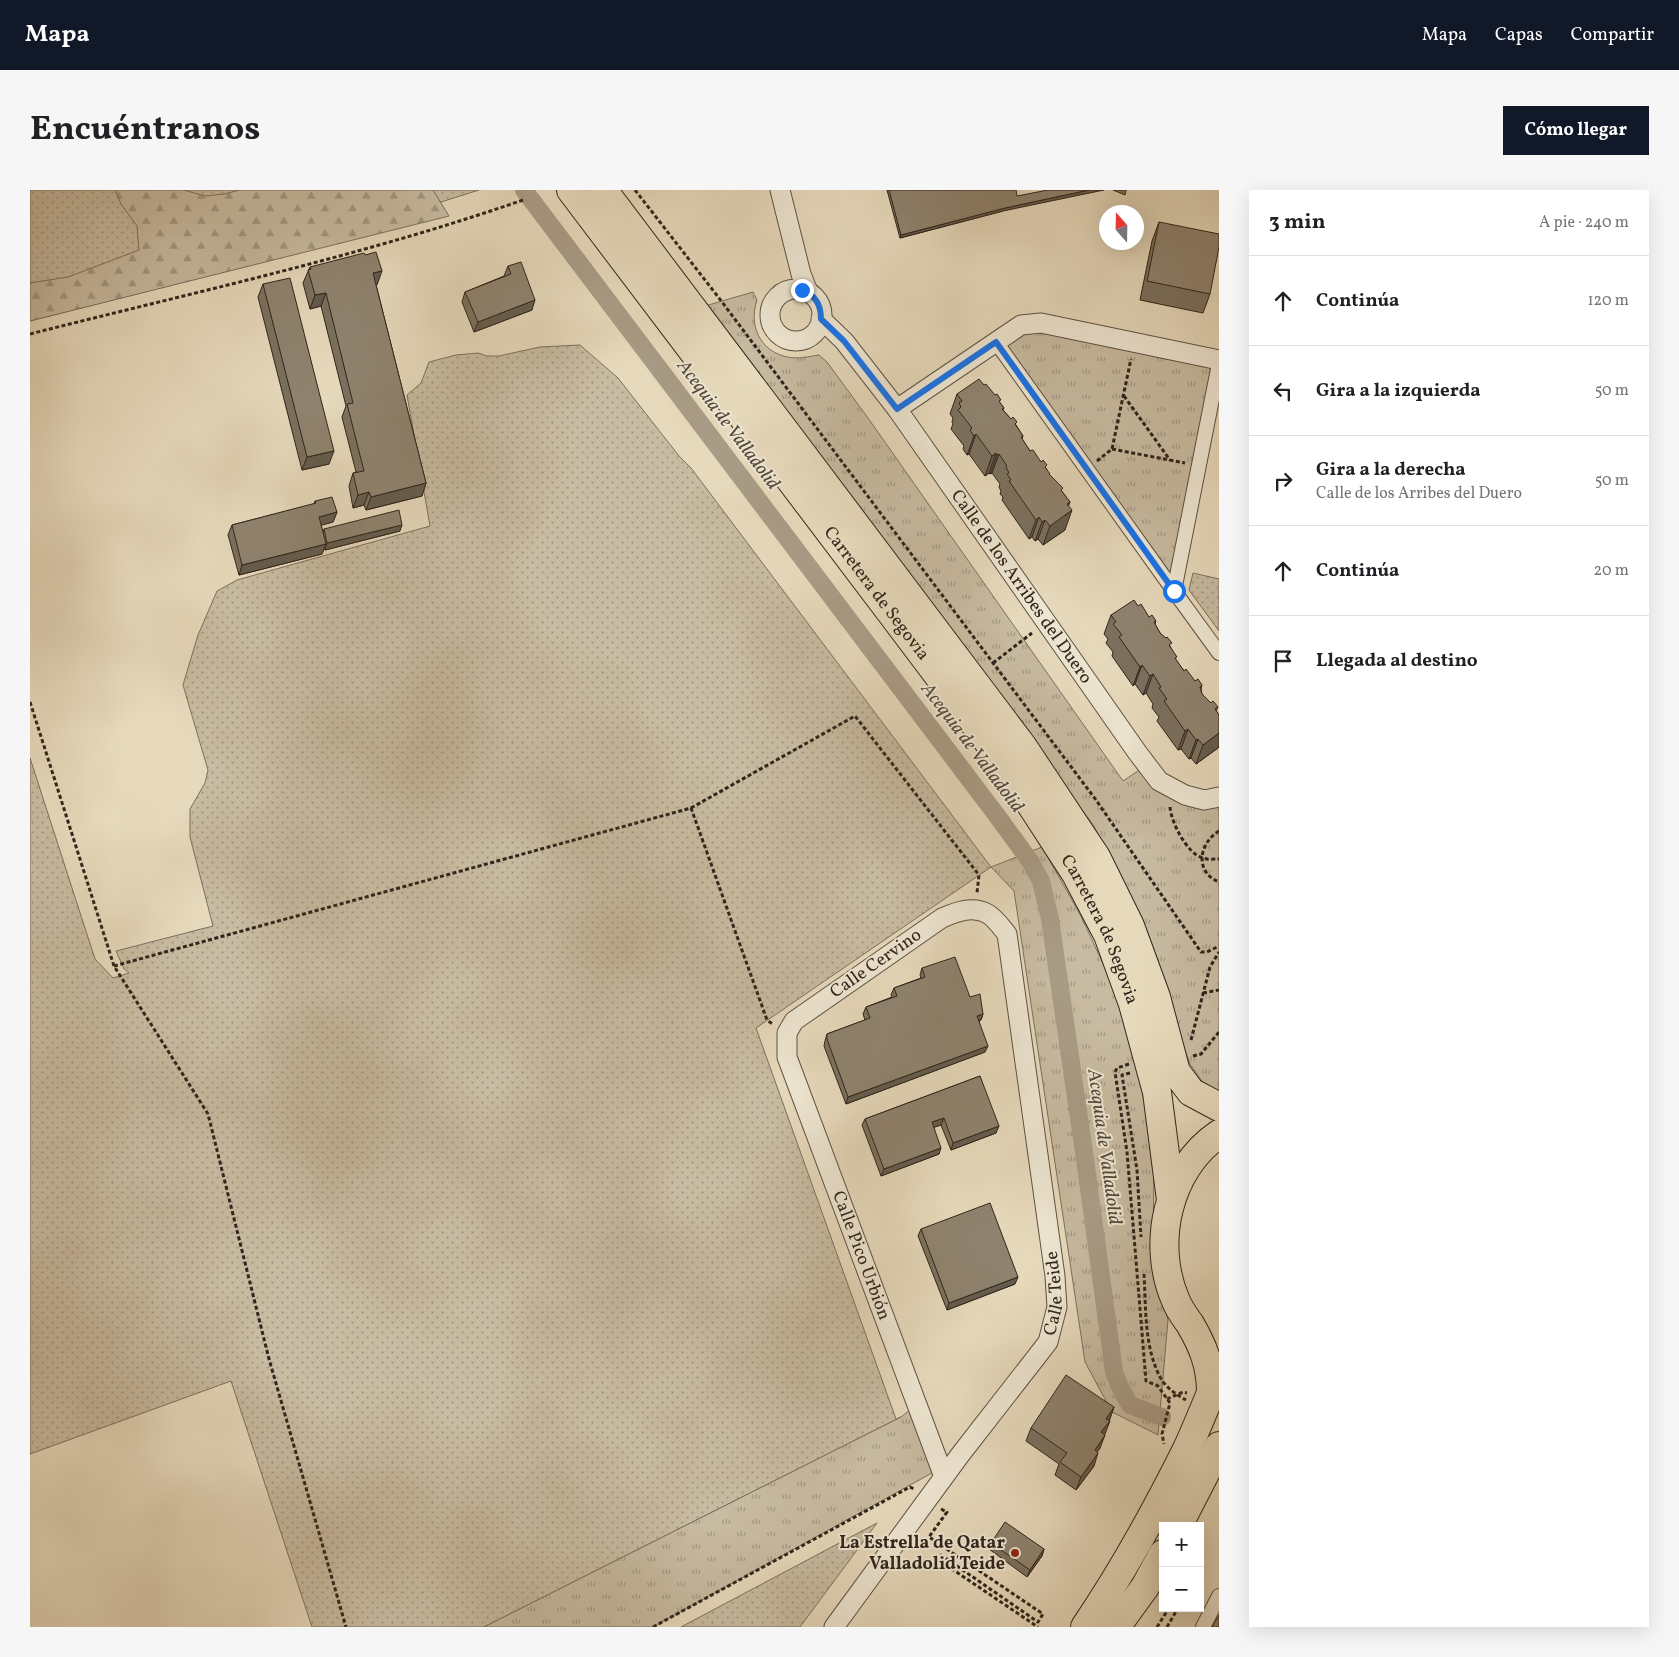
<!DOCTYPE html>
<html lang="es">
<meta charset="utf-8">
<style>
body{margin:0;font-family:Vollkorn,serif;background:#f6f6f6;color:#202124}
.controls{position:absolute;right:15px;bottom:15px;display:grid;overflow:hidden;border-radius:0px;box-shadow:0 5px 20px #0002}
.controls button{width:45px;height:45px;display:grid;place-items:center;padding:0;border:0;border-bottom:1px solid #e0e0e0;background:#fff;color:#202124;font:25px sans-serif}
.compass{position:absolute;left:1069px;top:15px;width:45px;height:45px;border-radius:50%;background:#fff;box-shadow:0 5px 20px #0002;rotate:340deg}
.stop{position:absolute;width:15px;height:15px;margin:-11px;border:4px solid #1a73e8;border-radius:50%;background:#fff}
.stop.end{background:#1a73e8;border-color:#fff;box-shadow:0 1px 5px #0008}
.list{margin:0;padding:0;list-style:none}
h2{display:flex;justify-content:space-between;align-items:center;height:65px;margin:0;padding:0 20px;font-size:21px}
h2 small{font-size:16px;font-weight:400;color:#757577}
.list li{display:grid;grid-template-columns:32px 1fr auto;gap:15px;align-items:center;box-sizing:border-box;height:90px;padding:0 20px;border-top:1px solid #e0e0e0}
.list b{display:block;font-size:19px;white-space:nowrap}
.list p{margin:0;font-size:16px;white-space:nowrap;color:#757577}
.list em{font-size:16px;font-style:normal;color:#757577}
.icon{flex:none;width:28px;height:28px;fill:none;stroke:currentColor;stroke-width:2;stroke-linecap:round;stroke-linejoin:round}
.map{position:relative;flex:none;width:1189px;height:1437px;overflow:hidden;border-radius:0px}
header{display:flex;align-items:center;gap:30px;box-sizing:border-box;height:70px;padding:0 25px;background:#111827;color:#fff}
header strong{font-size:24px}
nav{display:flex;gap:28px;margin-inline-start:auto;font-size:18px}
.intro{display:flex;align-items:center;justify-content:space-between;box-sizing:border-box;height:120px;padding:0 30px}
h1{margin:0;font-size:35px}
.button{padding:12px 22px;border-radius:0px;background:#111827;color:#fff;font-size:18px;font-weight:700}
main{display:flex;gap:30px;padding:0 30px}
aside{flex:1;background:#fff;border-radius:0px;box-shadow:0 5px 20px #0002}
.map>svg:first-child{display:block}
</style>
<header>
<strong>Mapa</strong>
<nav><a>Mapa</a><a>Capas</a><a>Compartir</a></nav>
</header>
<div class="intro"><h1>Encuéntranos</h1><a class="button">Cómo llegar</a></div>
<main>
<div class="map">
<svg width="1189" height="1437" viewBox="0 0 1189 1437">
<defs>
<pattern id="grass-dots" width="8" height="8" patternUnits="userSpaceOnUse" patternTransform="scale(1.25)"><rect width="8" height="8" fill="#c8bba1"/><path d="M2 2h.1M6 6h.1" fill="none" stroke="#a39882" stroke-width="1.8" stroke-linecap="round"/></pattern>
<pattern id="forest-firs" width="22" height="20" patternUnits="userSpaceOnUse" patternTransform="scale(1.25)"><rect width="22" height="20" fill="#c8bba1"/><path d="M5 1l3.5 6h-7zM16 11l3.5 6h-7z" fill="#a39882"/></pattern>
<pattern id="park-tufts" width="24" height="20" patternUnits="userSpaceOnUse" patternTransform="scale(1.25)"><rect width="24" height="20" fill="#c8bba1"/><path d="M3 7l-1-3M5 7V3M7 7l1-3M15 17l-1-3M17 17v-4M19 17l1-3" fill="none" stroke="#a39882"/></pattern>
</defs>
<rect width="100%" height="100%" fill="#e7dabc"/>
<filter id="stains"><feTurbulence type="fractalNoise" baseFrequency=".004" numOctaves="4"/><feColorMatrix values="0 0 0 0 .2 0 0 0 0 .09 0 0 0 0 .02 0 0 0 .5 -.17"/></filter>
<radialGradient id="worn" r=".72"><stop offset=".6" stop-color="#630" stop-opacity="0"/><stop offset="1" stop-color="#630" stop-opacity=".3"/></radialGradient>
<!-- grass -->
<g fill="url(#grass-dots)" stroke="#7c705e">
<polygon points="0,0 449,0 183,84 0,131"/>
<polygon points="550,155 588,188 649,266 661,278 961,677 726,838 866,1229 871,1227 454,1437 282,1437 201,1191 0,1264 0,568 65,769 83,788 99,783 94,779 86,761 183,736 160,647 160,619 175,593 178,580 153,495 168,445 187,401 207,390 400,336 377,205 391,193 399,172 426,165 448,163 457,166 469,166 510,157"/>
<polygon points="1163,383 1189,389 1189,441 1159,400"/>
<polygon points="847,1333 770,1437 651,1437"/>
</g>
<!-- forest -->
<polygon fill="url(#forest-firs)" stroke="#7c705e" points="85,0 153,0 176,6 194,4 210,0 403,0 419,26 0,131 0,93 38,87 109,60 107,36 91,14"/>
<!-- park -->
<g fill="url(#park-tufts)" stroke="#7c705e">
<path d="M723 102 727 110C717 139 734 167 766 168 773 168 782 166 789 165L797 172 838 228 1093 591 1117 575 1129 591 1189 607V901L1174 894 1160 874 1103 718 1064 636 675 116Z"/>
<polygon points="991,135 1189,170 1144,401 966,152"/>
<polygon points="1012,657 1051,726 1092,815 1117,904 1124,972 1123,1075 1138,1130 1128,1245 1082,1222 1055,1172 984,701 961,677"/>
<polygon points="887,1214 911,1278 623,1437 454,1437 871,1227"/>
</g>
<g fill="none" stroke-linecap="round" stroke-linejoin="round">
<!-- canal -->
<polyline stroke="#a99c86" stroke-width="18" points="494,0 968,627 1000,671 1011,691 1020,729 1055,969 1084,1182 1090,1197 1100,1215 1132,1227"/>
<defs>
<g id="pedestrian">
<polyline points="966,152 1144,401"/>
<polyline points="1189,174 1144,401 1189,463"/>
<polyline points="1173,1437 1189,1406"/>
</g>
<g id="minor">
<polyline points="750,0 771,84 778,102"/>
<circle cx="766" cy="125" r="26"/>
<path id="s1" d="M791 129 814 151 867 219 1107 562 1129 591 1155 605 1174 610 1189 607"/>
<polyline points="867,219 991,135 1011,133 1189,170"/>
<path id="s2" d="M804 1437 930 1265 1018 1152 1027 1117 1025 1086 977 744C972 738 965 728 958 724 943 715 926 722 912 728L764 831 757 843V867L914 1287"/>
</g>
<g id="primary">
<path id="s3" d="M541 0 859 420 972 570 1046 684 1078 745 1103 814 1127 902 1141 1010"/>
<polyline points="573,0 993,557 1066,667 1100,736 1126,807 1146,882 1161,902 1189,917"/>
</g>
<g id="trunk">
<path d="M1181 1202C1181 1176 1173 1156 1160 1134 1155 1127 1149 1119 1146 1111 1121 1055 1137 979 1189 944"/>
<polyline points="1148,1336 1189,1256"/>
<path d="M1055 1437C1093 1381 1126 1321 1156 1261 1168 1236 1178 1209 1189 1184"/>
<polyline points="1086,1437 1115,1397 1133,1364"/>
</g>
</defs>
<!-- pedestrian casing -->
<use href="#pedestrian" stroke="#5e5244" stroke-width="16"/>
<!-- minor casing -->
<use href="#minor" stroke="#5e5244" stroke-width="21"/>
<!-- primary casing -->
<use href="#primary" stroke="#30251c" stroke-width="30"/>
<!-- trunk casing -->
<use href="#trunk" stroke="#30251c" stroke-width="30"/>
<!-- path -->
<g stroke="#30251c" stroke-width="3" stroke-dasharray="4 2.5" stroke-linecap="butt">
<polyline points="605,0 689,108 1066,610 1171,762 1177,762 1189,756"/>
<path d="M0 144C165 102 332 66 493 10"/>
<polyline points="1094,206 1140,270"/>
<polyline points="1082,259 1155,273"/>
<polyline points="1067,271 1082,259 1101,169"/>
<polyline points="963,473 1002,443"/>
<polyline points="0,512 84,776 178,924 239,1169 316,1437"/>
<path d="M1140 617C1141 632 1157 664 1173 668 1178 670 1184 669 1189 669"/>
<polyline points="661,618 825,526 949,685 947,703"/>
<path d="M1189 641C1169 653 1164 682 1189 692"/>
<polyline points="84,776 661,618 737,830 744,835"/>
<polyline points="1173,803 1189,800"/>
<polyline points="1161,850 1180,777 1189,762"/>
<polyline points="1163,866 1171,864 1189,842"/>
<polyline points="1099,874 1087,878 1085,882 1097,962 1116,1191 1128,1196 1140,1213 1132,1244 1134,1254"/>
<polyline points="1100,883 1092,885 1107,980 1111,1047"/>
<path d="M1114 1084C1116 1118 1114 1156 1130 1187 1136 1198 1147 1205 1156 1210"/>
<polyline points="1137,1209 1153,1202 1157,1203"/>
<polyline points="911,1319 917,1322 899,1347 1013,1424 1008,1432 911,1365 907,1369 1008,1437"/>
<polyline points="623,1437 880,1297 884,1299"/>
<polyline points="1127,1437 1139,1418"/>
<polyline points="1137,1437 1148,1418"/>
</g>
<!-- pedestrian -->
<use href="#pedestrian" stroke="#efe7d3" stroke-width="14"/>
<!-- minor -->
<use href="#minor" stroke="#efe7d3" stroke-width="19"/>
<!-- primary -->
<use href="#primary" stroke="#e7dabc" stroke-width="28"/>
<!-- trunk -->
<use href="#trunk" stroke="#e7dabc" stroke-width="28"/>
</g>
<!-- wall -->
<g fill="#7b715f" stroke="#30251c">
<polygon points="857,0 986,0 973,21 870,48"/>
<polygon points="1083,0 1096,0 1096,1 1095,5"/>
<polygon points="1129,32 1180,104 1173,123 1110,110 1122,51"/>
<polygon points="478,76 502,120 444,142 432,112 435,102 474,86"/>
<polygon points="280,77 347,95 346,95 396,293 392,306 336,320 334,315 323,318 319,296 323,283 326,282 312,227 316,216 291,116 280,119 273,93"/>
<polygon points="233,94 299,274 272,280 228,107"/>
<polygon points="954,195 970,213 974,218 973,220 986,235 993,246 992,249 1000,261 1016,278 1019,285 1040,312 1038,315 1035,340 1013,355 1008,349 1005,351 1002,347 999,349 972,310 973,307 970,304 971,301 969,297 970,294 962,283 960,284 959,283 955,286 939,264 937,265 933,259 934,256 921,239 923,234 922,232 923,228 920,224 927,204"/>
<polygon points="285,311 307,322 303,332 291,335 293,342 294,339 370,341 295,360 294,359 292,364 209,385 198,345 202,335 284,314"/>
<polygon points="1108,416 1119,427 1126,431 1125,434 1130,443 1140,456 1146,470 1154,481 1165,491 1172,495 1171,499 1172,504 1181,513 1188,517 1186,521 1189,525 1189,556 1188,558 1166,574 1161,568 1159,569 1151,559 1148,560 1127,531 1129,527 1122,518 1123,514 1116,503 1113,505 1105,494 1103,496 1082,466 1083,462 1076,453 1078,449 1074,444 1081,425"/>
<polygon points="892,778 940,807 953,824 951,830 949,831 955,862 816,914 794,856 795,851 797,844 835,830 833,824 836,817 862,807 861,805 864,798 891,788 890,785"/>
<polygon points="950,886 966,943 921,960 911,935 904,937 909,964 851,986 832,935 835,929"/>
<polygon points="891,1039 985,1094 917,1120 888,1046"/>
<polygon points="1084,1217 1070,1258 1067,1262 1064,1276 1046,1300 1025,1285 1029,1274 996,1251 1001,1238"/>
<polygon points="961,1353 1014,1359 1012,1366 997,1387 959,1359"/>
</g>
<!-- shaded-wall -->
<g fill="#645c4e" stroke="#30251c">
<polygon points="1059,0 1074,0 973,21 870,48 871,45 975,18"/>
<polygon points="352,81 347,95 338,96 343,83"/>
<polygon points="296,103 291,116 280,119 285,105"/>
<polygon points="505,110 502,120 444,142 448,132"/>
<polygon points="946,244 939,264 937,265 944,246"/>
<polygon points="304,261 299,274 272,280 277,267"/>
<polygon points="966,263 959,283 955,286 962,266"/>
<polygon points="969,264 962,283 960,284 967,265"/>
<polygon points="396,293 392,306 336,320 341,307"/>
<polygon points="339,302 334,315 323,318 328,305"/>
<polygon points="1040,312 1035,326 1042,320 1035,340 1013,355 1020,336 1037,314"/>
<polygon points="307,322 303,332 285,337 289,327"/>
<polygon points="1009,327 1002,347 999,349 1006,330"/>
<polygon points="1015,330 1008,349 1005,351 1012,332"/>
<polygon points="372,335 370,341 295,360 297,353"/>
<polygon points="296,354 292,364 209,385 212,375"/>
<polygon points="1112,475 1105,494 1103,496 1110,477"/>
<polygon points="1123,484 1116,503 1113,505 1120,486"/>
<polygon points="1158,539 1151,559 1148,560 1155,541"/>
<polygon points="1189,543 1189,556 1188,558 1166,574 1173,555"/>
<polygon points="1168,549 1161,568 1159,569 1166,550"/>
<polygon points="953,824 951,830 945,833 947,826"/>
<polygon points="958,856 955,862 816,914 818,907"/>
<polygon points="914,928 911,935 899,939 902,932"/>
<polygon points="969,936 966,943 921,960 923,953"/>
<polygon points="911,958 909,964 851,986 854,979"/>
<polygon points="988,1087 985,1094 917,1120 919,1113"/>
<polygon points="1084,1217 1079,1231 1076,1229"/>
<polygon points="1080,1231 1075,1244 1066,1255 1071,1242"/>
<polygon points="1075,1245 1070,1258 1060,1273 1065,1260"/>
<polygon points="1068,1263 1064,1276 1046,1300 1051,1287"/>
<polygon points="1014,1359 1012,1366 997,1387 1000,1380"/>
</g>
<!-- building -->
<g fill="#8f836f" stroke="#30251c">
<polygon points="859,0 986,0 987,6 1018,0 1059,0 975,18 871,45"/>
<polygon points="1129,32 1189,44 1189,57 1180,104 1117,91"/>
<polygon points="346,62 352,81 343,83 396,293 341,307 339,302 328,305 323,283 334,281 317,214 323,213 296,103 285,105 278,80 281,79 280,77 334,63 335,65"/>
<polygon points="491,72 505,110 448,132 435,102 481,84 478,76"/>
<polygon points="260,88 304,261 277,267 233,94"/>
<polygon points="949,189 954,195 956,194 965,205 967,204 971,210 969,211 974,218 972,219 981,229 983,227 987,232 985,234 993,246 991,247 1000,261 1003,260 1011,272 1013,270 1017,275 1015,277 1020,284 1019,284 1033,298 1031,300 1040,312 1037,314 1042,320 1020,336 1015,330 1012,332 1009,327 1006,330 979,291 981,290 977,284 979,283 976,277 977,276 969,264 967,265 966,263 962,266 946,244 944,246 940,240 942,238 928,220 931,217 929,213 932,211 927,204"/>
<polygon points="302,307 307,322 289,327 296,354 212,375 202,335 286,313 285,311"/>
<polygon points="369,320 372,335 297,353 294,339"/>
<polygon points="1104,410 1108,416 1111,414 1119,427 1122,425 1126,431 1124,432 1130,443 1136,448 1137,447 1142,453 1139,455 1147,467 1145,468 1154,481 1156,479 1165,491 1168,489 1172,495 1170,497 1172,504 1181,513 1183,511 1188,517 1185,519 1189,525 1189,543 1173,555 1168,549 1166,550 1158,539 1155,541 1134,511 1137,509 1129,498 1131,497 1123,484 1120,486 1112,475 1110,477 1089,447 1092,445 1083,434 1086,432 1081,425"/>
<polygon points="925,767 940,807 950,804 953,824 947,826 958,856 818,907 797,849 797,844 840,828 836,817 867,806 864,798 895,787 892,778"/>
<polygon points="950,886 969,936 923,953 914,928 902,932 911,958 854,979 835,929"/>
<polygon points="960,1013 988,1087 919,1113 891,1039"/>
<polygon points="1036,1185 1084,1217 1076,1229 1080,1231 1071,1242 1075,1245 1065,1260 1068,1263 1051,1287 1030,1272 1037,1263 1001,1238"/>
<polygon points="975,1332 1014,1359 1000,1380 961,1353"/>
<polygon points="1189,1425 1189,1437 1182,1437"/>
</g>
<g fill="none" stroke-linecap="round" stroke-linejoin="round">
<!-- route -->
<path stroke="#1a73e8" stroke-width="6" d="M772 100C786 105 791 115 791 129L814 151 867 219 966 152 1144 401"/>
</g>
<!-- markers -->
<circle fill="#8f2418" stroke="#efe7d3" stroke-width="2" cx="985" cy="1363" r="5"/>
<g text-anchor="middle" dominant-baseline="central" stroke-width="4" stroke-linejoin="round" paint-order="stroke">
<!-- street labels -->
<g font-size="18" fill="#30251c" stroke="#efe7d3">
<text stroke="none"><textPath href="#s1" startOffset="335">Calle de los Arribes del Duero</textPath></text>
<text stroke="none"><textPath href="#s3" startOffset="506">Carretera de Segovia</textPath></text>
<text stroke="none"><textPath href="#s3" startOffset="911">Carretera de Segovia</textPath></text>
<text transform="translate(846 774) rotate(-35)">Calle Cervino</text>
<text stroke="none"><textPath href="#s2" startOffset="1275">Calle Pico Urbión</textPath></text>
<text stroke="none"><textPath href="#s2" startOffset="406">Calle Teide</textPath></text>
</g>
<!-- poi labels -->
<g font-size="18" font-weight="bold" fill="#30251c" stroke="#efe7d3" text-anchor="end">
<text x="975" y="1353">La Estrella de Qatar<tspan x="975" dy="21">Valladolid Teide</tspan></text>
</g>
<!-- water labels -->
<g font-size="19" font-style="italic" fill="#54493c" stroke="#efe7d3">
<text transform="translate(698 235) rotate(53)">Acequia de Valladolid</text>
<text transform="translate(942 558) rotate(53)">Acequia de Valladolid</text>
<text transform="translate(1074 957) rotate(82)">Acequia de Valladolid</text>
</g>
</g>
<rect width="100%" height="100%" filter="url(#stains)"/>
<rect width="100%" height="100%" fill="url(#worn)"/>
</svg>
<div class="controls">
<button>+</button>
<button>−</button>
</div>
<svg class="compass" viewBox="-18 -18 36 36"><path d="M0-13l5 13h-10z" fill="#e53935"/><path d="M0 13l5-13h-10z" fill="#757577"/></svg>
<div class="stop" style="left:1144px;top:401px"></div>
<div class="stop end" style="left:772px;top:100px"></div>
</div>
<aside>
<h2>3 min<small>A pie · 240 m</small></h2>
<ul class="list">
<li><svg class="icon" aria-label="ahead" viewBox="0 0 24 24"><path d="M12 20V5M6 11l6-6 6 6"/></svg><div><b>Continúa</b></div><em>120 m</em></li>
<li><svg class="icon" aria-label="left" viewBox="0 0 24 24"><path d="M17 20v-9H6M10 6l-5 5 5 5"/></svg><div><b>Gira a la izquierda</b></div><em>50 m</em></li>
<li><svg class="icon" aria-label="right" viewBox="0 0 24 24"><path d="M7 20v-9h11M14 6l5 5-5 5"/></svg><div><b>Gira a la derecha</b><p>Calle de los Arribes del Duero</p></div><em>50 m</em></li>
<li><svg class="icon" aria-label="ahead" viewBox="0 0 24 24"><path d="M12 20V5M6 11l6-6 6 6"/></svg><div><b>Continúa</b></div><em>20 m</em></li>
<li><svg class="icon" aria-label="arrive" viewBox="0 0 24 24"><path d="M6 21V4h12l-3 4 3 4H6"/></svg><div><b>Llegada al destino</b></div></li>
</ul>
</aside>
</main>
